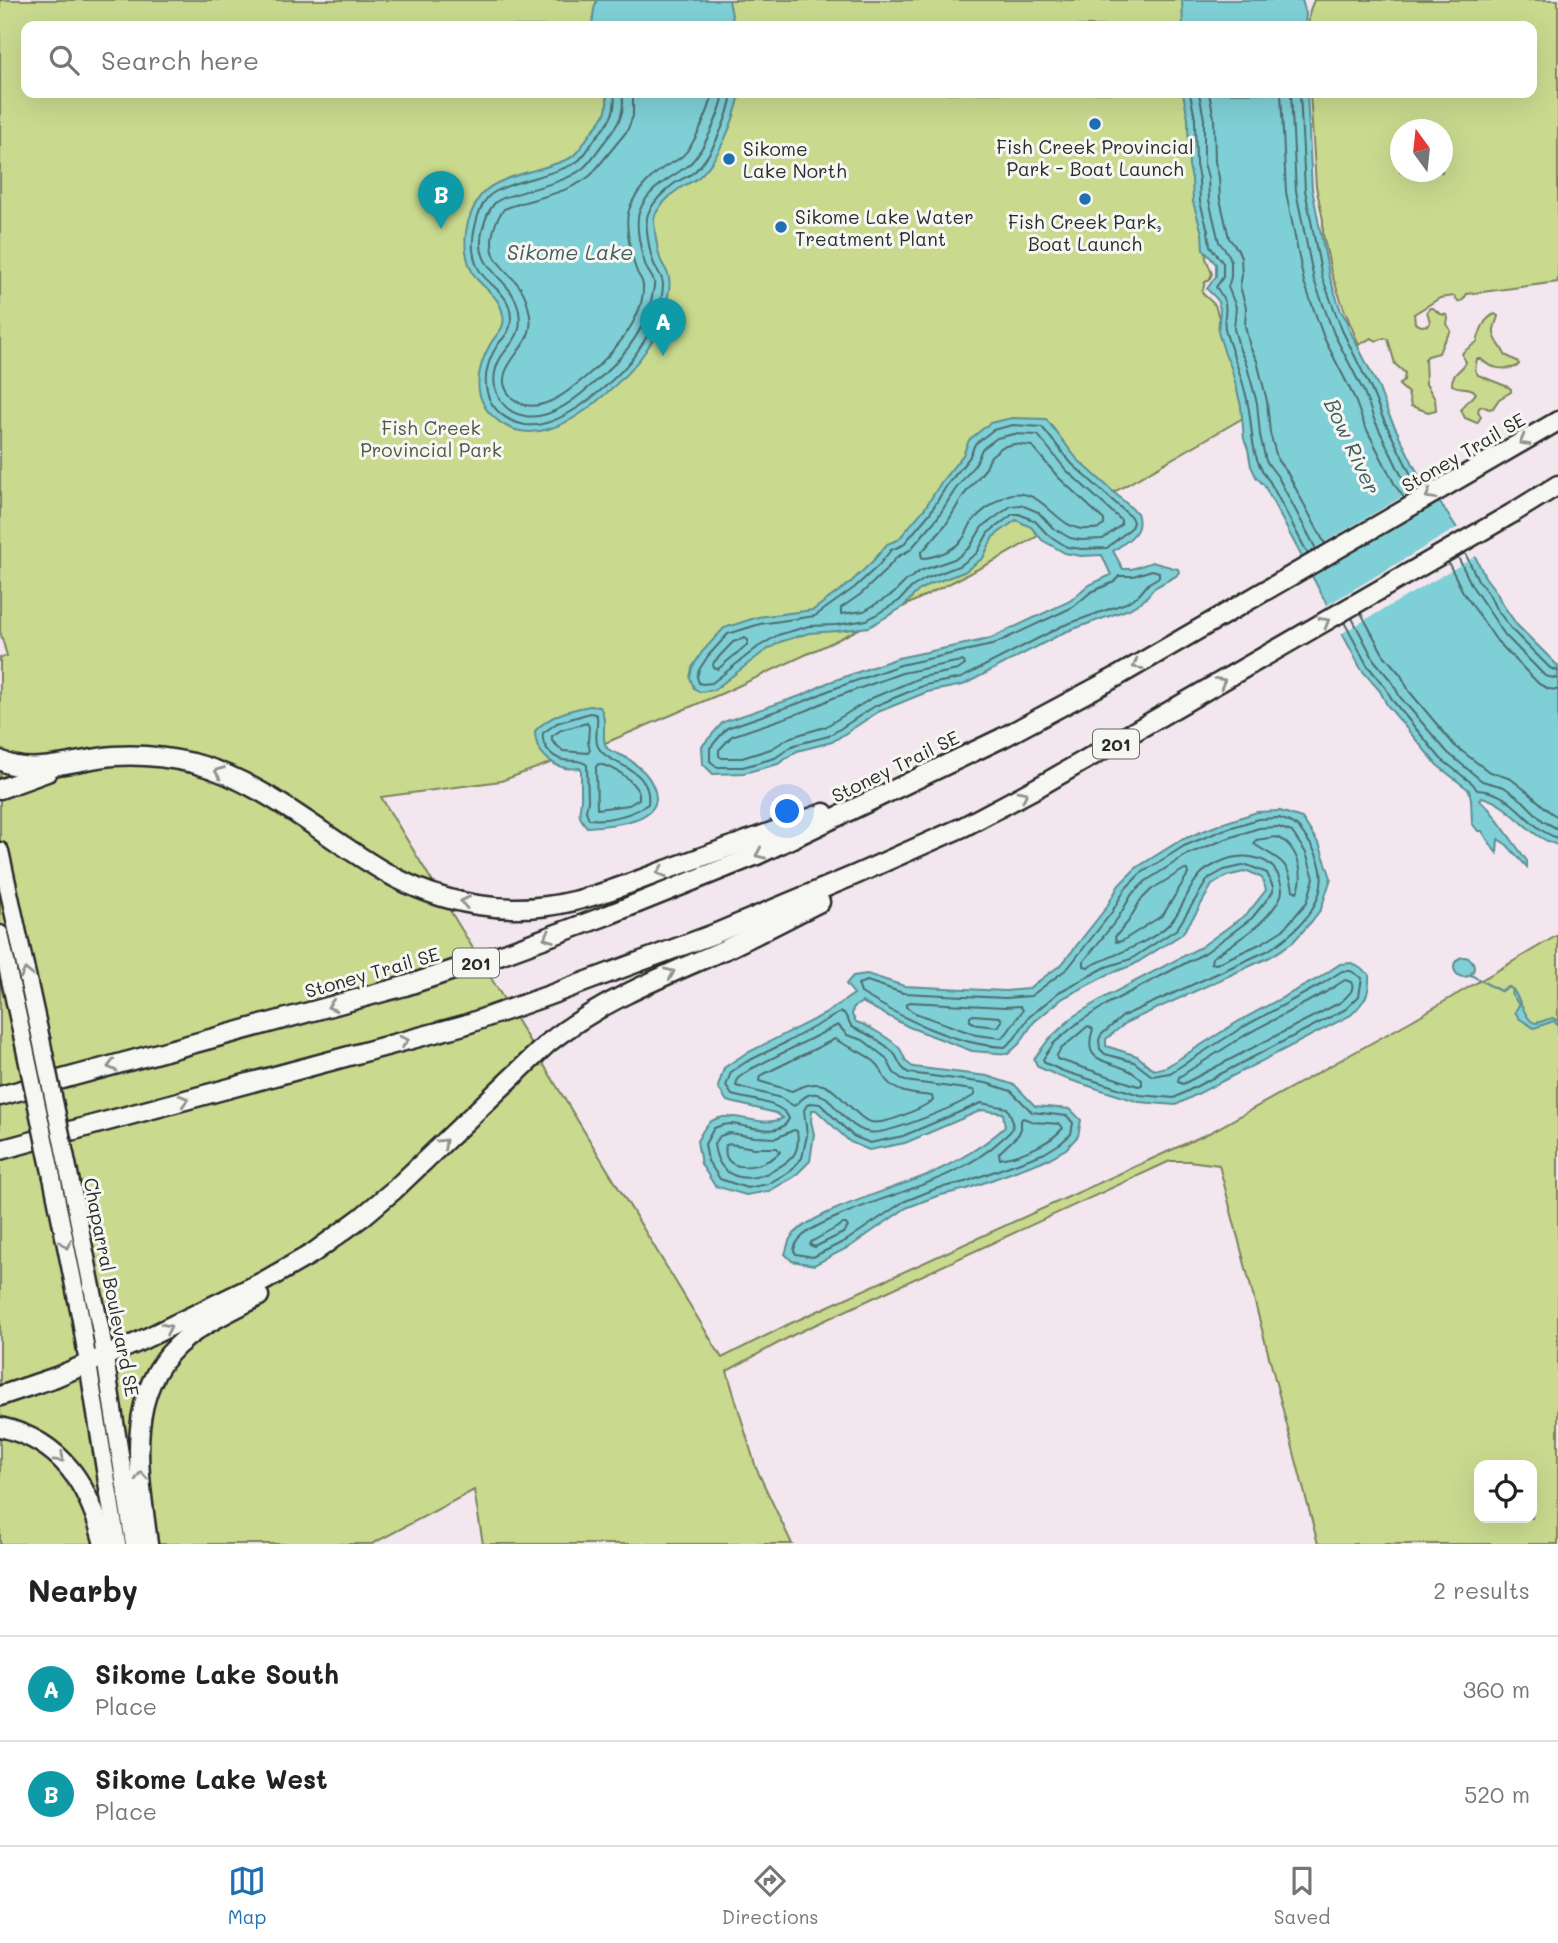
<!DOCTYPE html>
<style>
body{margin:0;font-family:Mali,sans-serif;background:#f2f2f2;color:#222}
.controls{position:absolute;right:21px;bottom:21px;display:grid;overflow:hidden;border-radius:14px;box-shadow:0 7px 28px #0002}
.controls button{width:63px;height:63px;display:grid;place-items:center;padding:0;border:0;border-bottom:2px solid #e0e0e0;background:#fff;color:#222;font:35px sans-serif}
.compass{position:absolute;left:1390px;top:119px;width:63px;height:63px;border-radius:50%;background:#fff;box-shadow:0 7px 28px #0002;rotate:345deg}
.you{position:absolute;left:788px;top:812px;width:24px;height:24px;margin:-18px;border:5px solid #fff;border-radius:50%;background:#1a73e8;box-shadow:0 0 0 10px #1a73e833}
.badge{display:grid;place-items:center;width:46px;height:46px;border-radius:50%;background:#1f6fb2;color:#fff;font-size:23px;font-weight:700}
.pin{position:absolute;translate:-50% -58px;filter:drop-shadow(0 2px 4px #0008)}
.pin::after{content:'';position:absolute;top:37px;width:24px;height:21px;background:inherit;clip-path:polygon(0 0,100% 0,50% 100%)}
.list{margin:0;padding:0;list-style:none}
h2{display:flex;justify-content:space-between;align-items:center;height:91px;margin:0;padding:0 28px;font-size:30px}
h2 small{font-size:23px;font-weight:400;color:#767676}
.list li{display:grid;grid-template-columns:46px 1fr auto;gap:21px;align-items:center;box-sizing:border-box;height:105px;padding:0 28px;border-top:2px solid #e0e0e0}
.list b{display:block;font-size:26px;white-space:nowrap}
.list p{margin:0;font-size:23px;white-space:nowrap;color:#767676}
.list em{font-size:23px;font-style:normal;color:#767676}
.icon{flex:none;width:38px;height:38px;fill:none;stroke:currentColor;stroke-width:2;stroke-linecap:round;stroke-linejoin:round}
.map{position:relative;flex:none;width:1558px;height:1544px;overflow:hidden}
.search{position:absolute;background:#fff;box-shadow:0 7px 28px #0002;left:21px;right:21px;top:21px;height:77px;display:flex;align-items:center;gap:18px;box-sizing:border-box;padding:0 24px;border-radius:14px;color:#767676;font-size:26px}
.sheet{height:301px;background:#fff}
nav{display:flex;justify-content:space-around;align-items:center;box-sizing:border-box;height:98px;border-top:2px solid #e0e0e0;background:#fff;font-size:19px;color:#767676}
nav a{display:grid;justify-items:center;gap:4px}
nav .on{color:#1f6fb2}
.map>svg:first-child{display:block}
</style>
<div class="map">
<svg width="1558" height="1544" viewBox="0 0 1558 1544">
<rect width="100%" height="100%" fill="#f3e6ef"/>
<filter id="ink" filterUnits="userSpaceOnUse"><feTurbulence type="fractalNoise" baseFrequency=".0143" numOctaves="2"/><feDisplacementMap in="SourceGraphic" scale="14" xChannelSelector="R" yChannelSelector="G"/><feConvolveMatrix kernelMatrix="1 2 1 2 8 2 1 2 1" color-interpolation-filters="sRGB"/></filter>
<g filter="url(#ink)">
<!-- green -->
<g fill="#c9da8f" stroke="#7a825d" stroke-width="2" fill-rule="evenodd">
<path d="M0 0H1185L1186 26H26V93H1195L1206 258 1212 274 1209 280 1205 282 1202 293 1215 305 1238 381 1243 418 996 560 833 642 723 693 610 741 501 781 381 797 722 1358 787 1325 1211 1132 1411 1021 1558 935V1544H1318L1219 1165 1189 1161H1170L793 1335 727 1371 756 1468 792 1544H483L474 1490 372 1544H0V658L7 656 0 631ZM1479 1465H1532V1518H1479Z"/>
<path d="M1314 0H1558V282L1467 294 1463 300 1459 302 1454 296 1440 298 1414 314 1415 323 1421 326 1428 325 1430 322 1427 311 1430 308H1433L1440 314 1447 315 1448 318 1447 324 1451 331 1443 343 1439 353 1428 356 1425 359 1426 384 1435 399 1436 410 1428 412 1411 406 1408 393 1399 385 1404 380 1405 373 1395 364 1388 339 1384 338 1377 341 1371 338 1359 345 1344 309 1331 272 1323 234V220L1316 186 1310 93H1532V26H1308L1310 10ZM1400 130H1442V172H1400Z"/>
<path d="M1495 314 1498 316C1497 321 1493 328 1494 333 1495 341 1502 347 1505 355L1517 361 1519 364 1516 367C1504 370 1490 369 1481 359H1477L1475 370 1478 375 1508 387 1511 389V392L1499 399 1493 408 1489 409 1482 406 1479 408 1478 411 1481 417 1477 423 1465 418 1461 410C1465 399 1472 401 1476 393 1470 385 1460 390 1452 385 1451 373 1462 371 1466 362L1462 355 1463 352 1477 342C1480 331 1484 318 1495 314Z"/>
</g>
<!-- water -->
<g fill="#7fd0d6" stroke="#5d8e92" stroke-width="2">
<polygon points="597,0 729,0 734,26 592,26 594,9"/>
<polygon points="1182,0 1302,0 1306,14 1305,26 1183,26"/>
<path d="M606 93H740C735 120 719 159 699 177 693 182 686 184 680 188 671 194 660 205 655 215 652 221 658 253 661 261 663 265 666 269 668 274 671 283 669 292 667 301 659 344 629 375 596 402 570 424 527 447 496 419 491 415 485 409 483 403 473 384 481 360 491 343 497 333 506 328 503 315 500 297 487 291 476 278 465 263 463 240 468 222 471 213 476 201 482 194 498 175 547 170 570 158 581 152 585 139 593 130 604 118 610 110 606 93Z"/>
<path d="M1183 93H1307L1312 189 1329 275 1341 311 1348 322V327L1378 386 1388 413 1418 474 1443 507 1473 552 1485 577 1497 593 1501 602 1517 625 1558 666V845C1527 837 1513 805 1482 797L1480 800 1490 810 1527 861V867L1507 845 1498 839 1497 853 1495 851 1482 831H1478L1472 823 1471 799 1469 790 1437 765 1387 705 1380 691 1361 669 1264 485 1256 477 1251 466 1248 449 1244 439 1241 406 1231 367 1225 354 1218 332 1220 309 1217 299 1207 289 1216 276V264L1203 249 1202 233 1193 202 1192 179 1189 166 1188 119Z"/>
<path d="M1012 418 1046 419 1077 459 1137 513C1144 533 1127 541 1113 551L1123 569H1132L1152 562 1178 569 1179 572 1176 576 1154 588 1144 600 1129 609 1065 632 963 685 927 692 878 712 832 742 797 751 778 764 744 773 713 774 703 764 702 746 723 722 803 695 827 683 898 658 989 639 1070 601 1087 586 1111 575 1102 555 1081 556 1065 553 1042 540 1031 527 1016 520 993 537 983 558 964 572 928 585 917 592 903 607 869 627 837 631 809 633 780 642 762 653 714 690 700 692 694 688 690 678 692 668 702 652 724 628 758 617 813 610 850 583 874 560 887 544 898 540 925 508 942 481 963 455 969 440 990 423Z"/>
<path d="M590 706 600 707C609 721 599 740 608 749 612 752 618 754 623 756 631 760 638 766 645 773 651 780 655 788 656 797 657 823 606 826 587 827 576 814 580 814 581 799 581 790 581 779 581 769L579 768C556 772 535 754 535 731 550 715 569 710 590 706Z"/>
<path d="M1280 811 1302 818 1320 846 1331 878 1321 909 1311 922 1293 942 1270 957 1127 1022 1106 1039V1046L1137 1056 1154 1070 1166 1067 1239 1021 1319 978 1340 964 1352 963 1369 974C1370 995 1365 1001 1351 1015L1176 1105 1139 1102 1061 1077 1038 1067 1034 1059 1049 1039 1074 1016 1105 997 1201 947 1248 913 1266 890 1262 878 1248 871 1227 876 1212 885 1196 913 1182 934 1133 965 1109 974 1063 998 1034 1022 1019 1044 1008 1054 972 1051 909 1027 862 1002 853 1008 852 1015 856 1022C867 1025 893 1040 900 1049 905 1057 904 1062 913 1067L987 1076 1015 1085 1035 1106 1070 1109 1081 1120 1078 1136 1066 1149 1048 1159 967 1189 937 1196 906 1208 851 1246 814 1265 792 1261 785 1254C787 1249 788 1243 790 1239 805 1213 903 1186 932 1173 960 1160 983 1147 1005 1127L1003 1113 982 1110 905 1143 869 1150 850 1142 816 1110H812L811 1121 814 1134 810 1161 794 1177 769 1191 746 1195 715 1186 701 1164 697 1141C701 1135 705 1125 710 1122 732 1107 761 1130 783 1118L776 1113 727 1101 718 1087 724 1068 743 1055 825 1014 854 994 846 984 853 976 867 974 904 986 1005 991 1028 989 1062 964 1106 908 1119 885 1136 868 1181 840 1221 824 1257 812Z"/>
<circle cx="1464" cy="967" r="10"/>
<path d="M1513 990C1520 998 1526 1023 1536 1023 1541 1022 1548 1019 1553 1018L1558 1021V1026L1554 1021 1534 1028 1520 1019 1515 1012 1519 1005 1511 993Z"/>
</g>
<!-- pier -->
<g fill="#f3e6ef">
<polygon points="1429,481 1443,500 1309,578 1298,558"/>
<polygon points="1460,526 1478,555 1339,635 1324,607"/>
</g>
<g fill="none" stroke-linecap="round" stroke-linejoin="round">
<!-- shore -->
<g stroke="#4d6d6f" stroke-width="2">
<path d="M614 93C617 111 610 122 598 135 590 144 586 157 575 163 554 176 501 182 487 198 481 206 477 217 475 227 471 242 472 260 481 273 494 290 511 294 511 320 511 330 505 336 499 343 489 357 483 375 487 392 491 410 508 422 525 425 562 430 621 378 639 349 652 330 662 308 663 285 663 277 658 272 655 266 650 256 644 224 648 214 652 203 665 190 675 183 681 179 688 177 694 172 712 157 729 116 732 93"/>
<path d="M622 93C626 113 618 125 606 140 598 149 592 161 582 169 566 182 533 188 513 195 506 197 499 198 494 204 489 210 485 220 483 228 471 272 512 275 519 311 520 318 521 325 518 332 514 344 502 352 498 363 488 386 500 412 525 416 553 421 583 393 602 376 626 354 646 329 652 297 653 292 655 286 654 281 652 276 648 272 646 267 641 253 634 223 640 210 648 189 669 179 686 167 702 156 721 112 724 93"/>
<path d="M633 93V116L627 131 591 175C568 194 532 198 504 209 493 223 486 248 499 263 511 278 524 286 528 306 531 316 532 327 527 337 520 354 494 372 508 393 512 399 518 403 525 405 541 409 561 397 573 387 601 366 645 324 643 286 643 280 639 277 637 272 631 257 624 224 629 210 634 193 652 175 666 166 671 163 676 161 680 158 693 149 710 109 713 93"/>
<path d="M1190 93 1195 119 1196 165 1199 179 1200 202 1208 231 1210 246 1223 263V277L1216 287C1234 311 1220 312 1226 333 1233 357 1244 380 1248 405 1254 435 1249 456 1270 482L1308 554"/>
<polyline points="1199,93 1204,119 1204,163 1208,178 1209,200 1219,242 1229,255 1231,262 1231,277 1228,287 1236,307 1234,329 1240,350 1246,363 1257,403 1260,435 1266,461 1278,477 1316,549"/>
<polyline points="1209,93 1214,118 1215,162 1219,177 1220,199 1229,238 1238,250 1241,257 1242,276 1240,286 1246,308 1245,326 1250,347 1257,361 1267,401 1270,433 1278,461 1287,472 1325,544"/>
<polyline points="1281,93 1286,192 1304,282 1324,338 1354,397 1364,424 1395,485 1404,498"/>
<polyline points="1291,93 1296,191 1314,280 1334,334 1364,392 1374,419 1404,481 1413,493"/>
<polyline points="1300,93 1305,190 1322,277 1342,330 1371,389 1382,416 1412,477 1421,488"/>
<polygon points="1013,425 1042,427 1072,464 1131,517 1133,522 1131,528 1107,548 1082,549 1067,547 1047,534 1035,521 1019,514 1013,514 988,533 977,553 961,565 925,579 912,587 899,601 867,620 836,625 809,626 778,635 758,647 712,683 702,684 699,683 697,677 699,670 708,656 728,634 760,624 815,616 854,588 879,565 891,550 903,545 930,513 947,485 969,458 975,444 993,430"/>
<polygon points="1014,434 1038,435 1066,470 1121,520 1121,525 1103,539 1081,540 1070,538 1053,528 1038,512 1021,505 1011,506 982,527 970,547 957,558 920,571 906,581 893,594 864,611 841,614 841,608 861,594 885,571 897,557 910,550 938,517 955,490 976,463 982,449 997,438"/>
<path d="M1014 444 1032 446 1058 477 1104 520V525C1099 529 1095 529 1089 529 1056 532 1046 489 1012 494 1001 496 979 513 972 522 968 528 966 536 961 541 952 551 934 558 922 558L921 553 947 523 963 496 986 468 991 456 1002 447Z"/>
<polyline points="1465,553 1478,580 1490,596 1495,607 1512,630 1550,668 1558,671"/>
<polyline points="1458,557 1472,586 1505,635 1545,676 1558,679"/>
<polyline points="1448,562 1463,592 1497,641 1539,684 1549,689 1558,690"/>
<polygon points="1152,570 1159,572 1159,577 1149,583 1139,595 1126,603 1062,626 961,678 925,685 875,706 829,736 794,745 775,758 743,767 717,767 710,761 710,748 727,728 805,701 830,690 900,665 992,645 1073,607 1091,592 1114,582 1119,576 1133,576"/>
<polyline points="1361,613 1383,654 1401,675 1409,691 1455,746 1488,771 1511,779 1529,793 1550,812 1558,817"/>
<polyline points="1352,618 1374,660 1392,682 1400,697 1448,753 1482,781 1504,787 1523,801 1543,821 1558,829"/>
<path d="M1344 622 1367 665 1385 687 1393 701 1441 759 1473 784 1477 790C1515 791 1525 828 1558 838"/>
<polygon points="745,638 748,640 748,644 718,669 714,668 713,665 714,662 733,642"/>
<polygon points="961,661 964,662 965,665 958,670 922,677 872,698 825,727 791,737 771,749 742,758 722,758 719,756 719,750 732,736 808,710 833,698 902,673"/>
<path d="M590 713 595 714 597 716C598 725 595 736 597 744 604 767 653 764 648 804 632 815 609 821 589 819L586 811 588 801 587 765C579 759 573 762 563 760 551 757 541 745 543 733L557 723Z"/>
<polygon points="587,723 589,727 588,742 590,750 588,753 563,751 552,741 552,736 561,730"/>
<path d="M598 764C615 767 631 778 639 793V799L629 805 597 809 596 767Z"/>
<path d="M1279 818C1298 824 1300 828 1311 845 1340 890 1304 928 1267 951L1123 1016 1101 1035 1099 1040 1100 1049 1105 1054 1134 1062 1152 1076 1170 1073 1243 1027 1322 984 1342 971H1351L1362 978 1359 996 1346 1009 1174 1098 1140 1095 1063 1071 1045 1063 1043 1059 1054 1043 1079 1022 1109 1003 1205 953 1252 918 1273 892V887L1267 873 1247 865 1224 870 1208 879 1177 929 1131 959 1106 967 1059 992 1029 1017 1014 1039 1005 1047C955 1045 904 1019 861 993L858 984 867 981 903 993 1005 998 1031 996 1068 968 1112 912 1125 889 1140 874 1184 846 1223 830 1258 819Z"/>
<path d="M1278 827 1292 832 1306 853 1314 878 1307 902 1283 930 1262 943 1216 964 1211 963 1212 958C1236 941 1266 925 1280 898 1284 890 1281 884 1279 877 1269 853 1238 853 1218 863 1212 866 1204 870 1200 875 1188 887 1184 907 1172 921 1154 942 1113 955 1088 967L1084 966V961L1118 918 1132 894 1146 881 1188 854 1226 839 1259 828Z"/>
<path d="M1276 837C1296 843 1307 875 1297 892L1293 890C1288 857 1277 860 1254 844L1256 840Z"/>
<polygon points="1183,870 1187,870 1188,874 1163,915 1122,941 1116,942 1115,937 1128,922 1140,901 1152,889"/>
<path d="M1345 980 1351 982C1356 990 1347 996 1341 1002L1183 1084 1178 1082 1179 1077 1247 1034 1326 992Z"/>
<polygon points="909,1002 1004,1007 1020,1006 1023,1010 1007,1033 1001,1038 976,1035 915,1013 906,1007 906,1004"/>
<path d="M841 1012 844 1013 852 1027C866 1033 880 1040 892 1051 900 1059 898 1067 909 1073L986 1083 1011 1091 1032 1112 1067 1116 1073 1123 1071 1134 1061 1143 1045 1153 965 1182 935 1189 903 1202 847 1240 813 1257 796 1254 794 1251C794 1248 796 1243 798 1241 807 1229 826 1222 839 1216 892 1192 957 1181 1001 1140 1004 1137 1010 1133 1012 1129 1014 1122 1010 1113 1007 1108L981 1103 903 1136 870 1143 853 1136 820 1104 811 1103 807 1105 804 1110 807 1135 802 1158 790 1171 768 1184 747 1188 720 1179 708 1161 705 1144 714 1128C720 1126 725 1124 731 1124 748 1125 780 1139 789 1119 785 1102 747 1100 732 1095L726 1086 731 1072 746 1062 787 1042Z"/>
<polygon points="973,1015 1000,1017 1002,1021 998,1027 978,1025 970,1021 970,1017"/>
<path d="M838 1025 847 1035 863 1040 886 1058 894 1073 905 1081 973 1090 975 1092V1095C958 1105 885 1137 868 1132 851 1128 838 1110 827 1098 810 1088 805 1097 794 1106L781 1098 736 1086 738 1078 751 1069Z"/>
<path d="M1088 1026 1093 1029C1082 1063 1105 1059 1128 1070 1133 1072 1137 1076 1142 1080V1085L1138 1086 1057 1059V1055L1061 1049Z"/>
<path d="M835 1039C848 1048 866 1052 878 1065 881 1069 882 1075 886 1080 897 1094 915 1094 932 1096L933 1101C919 1109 887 1125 871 1122 865 1121 861 1117 857 1113 833 1092 826 1073 792 1091L759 1081 760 1076Z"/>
<path d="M1023 1118 1034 1122 1060 1124 1063 1128C1050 1144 1020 1156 1000 1159L999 1153 1018 1135 1021 1129V1120Z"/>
<path d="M794 1130 797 1131C798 1137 798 1147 795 1153 791 1161 781 1166 774 1170 746 1185 718 1179 714 1144L720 1136 729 1133 755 1137 776 1138Z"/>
<path d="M730 1144 754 1148H777L780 1152C766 1168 720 1177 726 1145Z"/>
<polygon points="843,1224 846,1224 848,1227 843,1233 815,1247 810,1245 811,1242"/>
</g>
<!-- stream -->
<polyline stroke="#5d8e92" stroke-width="2.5" points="1471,975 1500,991 1509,987 1513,990"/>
<defs>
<g id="major">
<polyline points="0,851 41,1039"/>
<polyline points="0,934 24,1044"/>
<polyline points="69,1173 101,1332 134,1544"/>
<polyline points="52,1177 81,1320 117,1544"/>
</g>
<g id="highway">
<path d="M0 760C30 778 81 758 114 756 141 754 167 757 193 763 265 782 322 836 385 872 442 905 510 917 574 901 608 893 641 879 674 867 724 849 774 831 824 813"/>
<polyline points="0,789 47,772"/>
<polyline points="0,1096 405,986 502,954 608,915 757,855 1002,738 1118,676 1558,421"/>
<polyline points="0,1150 464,1025 547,996 714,934 855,875 963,827 1040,786 1511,514 1558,485"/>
<path d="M0 1396 56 1377 136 1343 264 1281 313 1253 362 1217 394 1190 548 1043C601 1001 662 977 724 950 756 935 788 918 820 902"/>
<path d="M0 1427C63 1441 89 1486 104 1544"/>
<path d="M148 1544C140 1478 123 1397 177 1346 200 1324 231 1311 259 1296"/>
</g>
</defs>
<!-- major casing -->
<use href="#major" stroke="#2b2b2b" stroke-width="21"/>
<!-- highway casing -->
<use href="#highway" stroke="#2b2b2b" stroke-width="23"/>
<!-- major -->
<use href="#major" stroke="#f6f6f2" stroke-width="16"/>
<!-- highway -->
<use href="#highway" stroke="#f6f6f2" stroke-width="18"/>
<defs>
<g id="major-bridge">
<polyline points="41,1039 69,1173"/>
<polyline points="24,1044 52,1177"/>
</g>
</defs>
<!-- major-bridge casing -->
<use href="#major-bridge" stroke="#2b2b2b" stroke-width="21" stroke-linecap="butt"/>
<!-- major-bridge -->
<use href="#major-bridge" stroke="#f6f6f2" stroke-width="16"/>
</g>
<!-- one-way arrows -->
<defs><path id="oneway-chevron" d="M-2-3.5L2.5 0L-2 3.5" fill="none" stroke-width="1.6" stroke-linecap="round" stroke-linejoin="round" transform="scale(1.75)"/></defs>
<g stroke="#90908e">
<use href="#oneway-chevron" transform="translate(1524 441) rotate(150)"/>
<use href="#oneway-chevron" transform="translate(1430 495) rotate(150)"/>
<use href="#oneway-chevron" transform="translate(1325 622) rotate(-30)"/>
<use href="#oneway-chevron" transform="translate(1137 665) rotate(150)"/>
<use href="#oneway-chevron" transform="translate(1221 682) rotate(-30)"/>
<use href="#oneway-chevron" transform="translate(219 772) rotate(-159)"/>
<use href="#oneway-chevron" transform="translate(1023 795) rotate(-28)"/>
<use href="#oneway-chevron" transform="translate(760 854) rotate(156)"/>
<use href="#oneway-chevron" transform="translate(661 872) rotate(160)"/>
<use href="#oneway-chevron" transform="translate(465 902) rotate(-168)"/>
<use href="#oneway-chevron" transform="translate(548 937) rotate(160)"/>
<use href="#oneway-chevron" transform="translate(26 973) rotate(-102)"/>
<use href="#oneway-chevron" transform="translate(670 973) rotate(-24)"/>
<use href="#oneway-chevron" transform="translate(332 1006) rotate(164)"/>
<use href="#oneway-chevron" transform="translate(404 1041) rotate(-15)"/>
<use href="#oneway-chevron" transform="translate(112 1066) rotate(165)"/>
<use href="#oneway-chevron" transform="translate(184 1100) rotate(-15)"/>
<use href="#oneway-chevron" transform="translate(443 1143) rotate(-44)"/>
<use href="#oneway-chevron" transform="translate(66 1244) rotate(79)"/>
<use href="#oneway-chevron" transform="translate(167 1328) rotate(-26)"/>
<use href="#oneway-chevron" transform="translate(60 1458) rotate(44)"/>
<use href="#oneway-chevron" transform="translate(141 1476) rotate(-95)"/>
</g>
</g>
<!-- markers -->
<g fill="#1f6fb2" stroke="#f6f6f2" stroke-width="2.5">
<circle cx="1095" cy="124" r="7"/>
<circle cx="729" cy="159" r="7"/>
<circle cx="1085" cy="199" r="7"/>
<circle cx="781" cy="227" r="7"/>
</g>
<g text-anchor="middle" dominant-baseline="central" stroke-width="6" stroke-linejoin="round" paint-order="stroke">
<!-- shield labels -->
<g fill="#f6f6f2" stroke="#686867" stroke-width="2">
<rect x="1093" y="729.5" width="46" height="29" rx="5"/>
<rect x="453" y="948.5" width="46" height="29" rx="5"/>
</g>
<g font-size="18" font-weight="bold" fill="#2b2b2b">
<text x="1116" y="744">201</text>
<text x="476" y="963">201</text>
</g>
<!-- poi labels -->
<g font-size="19" fill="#2b2b2b" stroke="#f6f6f2">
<text x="1095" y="146">Fish Creek Provincial<tspan x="1095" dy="22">Park - Boat Launch</tspan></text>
<text x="743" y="148" text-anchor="start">Sikome<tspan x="743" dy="22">Lake North</tspan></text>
<text x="795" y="216" text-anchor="start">Sikome Lake Water<tspan x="795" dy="22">Treatment Plant</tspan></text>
<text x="1085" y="221">Fish Creek Park,<tspan x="1085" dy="22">Boat Launch</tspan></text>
</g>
<!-- park labels -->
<g font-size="19" fill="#525744" stroke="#f6f6f2">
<text x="431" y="427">Fish Creek<tspan x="431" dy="22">Provincial Park</tspan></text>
</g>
<!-- street labels -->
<g font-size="19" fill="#2b2b2b" stroke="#f6f6f2">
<text transform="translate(1463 452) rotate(-30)">Stoney Trail SE</text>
<text transform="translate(895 766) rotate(-26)">Stoney Trail SE</text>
<text transform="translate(372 972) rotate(-16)">Stoney Trail SE</text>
<text transform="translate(112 1287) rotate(79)">Chaparral Boulevard SE</text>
</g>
<!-- water labels -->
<g font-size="21" font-style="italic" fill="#445d5e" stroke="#f6f6f2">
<text x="570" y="251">Sikome Lake</text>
<text transform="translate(1353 446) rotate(65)">Bow River</text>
</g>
</g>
</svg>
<div class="controls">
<button><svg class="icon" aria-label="locate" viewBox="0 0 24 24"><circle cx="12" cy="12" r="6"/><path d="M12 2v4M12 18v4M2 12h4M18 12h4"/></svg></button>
</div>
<svg class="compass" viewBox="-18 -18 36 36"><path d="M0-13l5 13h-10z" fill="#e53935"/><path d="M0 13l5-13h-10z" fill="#767676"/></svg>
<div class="you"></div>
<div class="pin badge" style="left:663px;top:356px;background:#0f9aa8">A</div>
<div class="pin badge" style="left:441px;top:229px;background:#0f9aa8">B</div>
<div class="search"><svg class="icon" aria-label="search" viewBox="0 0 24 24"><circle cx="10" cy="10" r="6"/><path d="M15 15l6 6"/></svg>Search here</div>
</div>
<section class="sheet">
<h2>Nearby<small>2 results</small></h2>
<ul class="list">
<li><span class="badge" style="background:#0f9aa8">A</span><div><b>Sikome Lake South</b><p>Place</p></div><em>360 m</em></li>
<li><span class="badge" style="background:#0f9aa8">B</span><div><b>Sikome Lake West</b><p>Place</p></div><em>520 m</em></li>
</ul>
</section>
<nav>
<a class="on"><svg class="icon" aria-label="map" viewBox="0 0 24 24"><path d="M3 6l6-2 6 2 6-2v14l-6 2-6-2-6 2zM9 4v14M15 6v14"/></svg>Map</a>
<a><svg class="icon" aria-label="directions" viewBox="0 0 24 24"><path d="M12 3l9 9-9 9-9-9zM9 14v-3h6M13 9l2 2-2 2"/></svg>Directions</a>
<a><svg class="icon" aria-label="saved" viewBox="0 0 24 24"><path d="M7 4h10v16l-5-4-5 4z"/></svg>Saved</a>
</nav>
